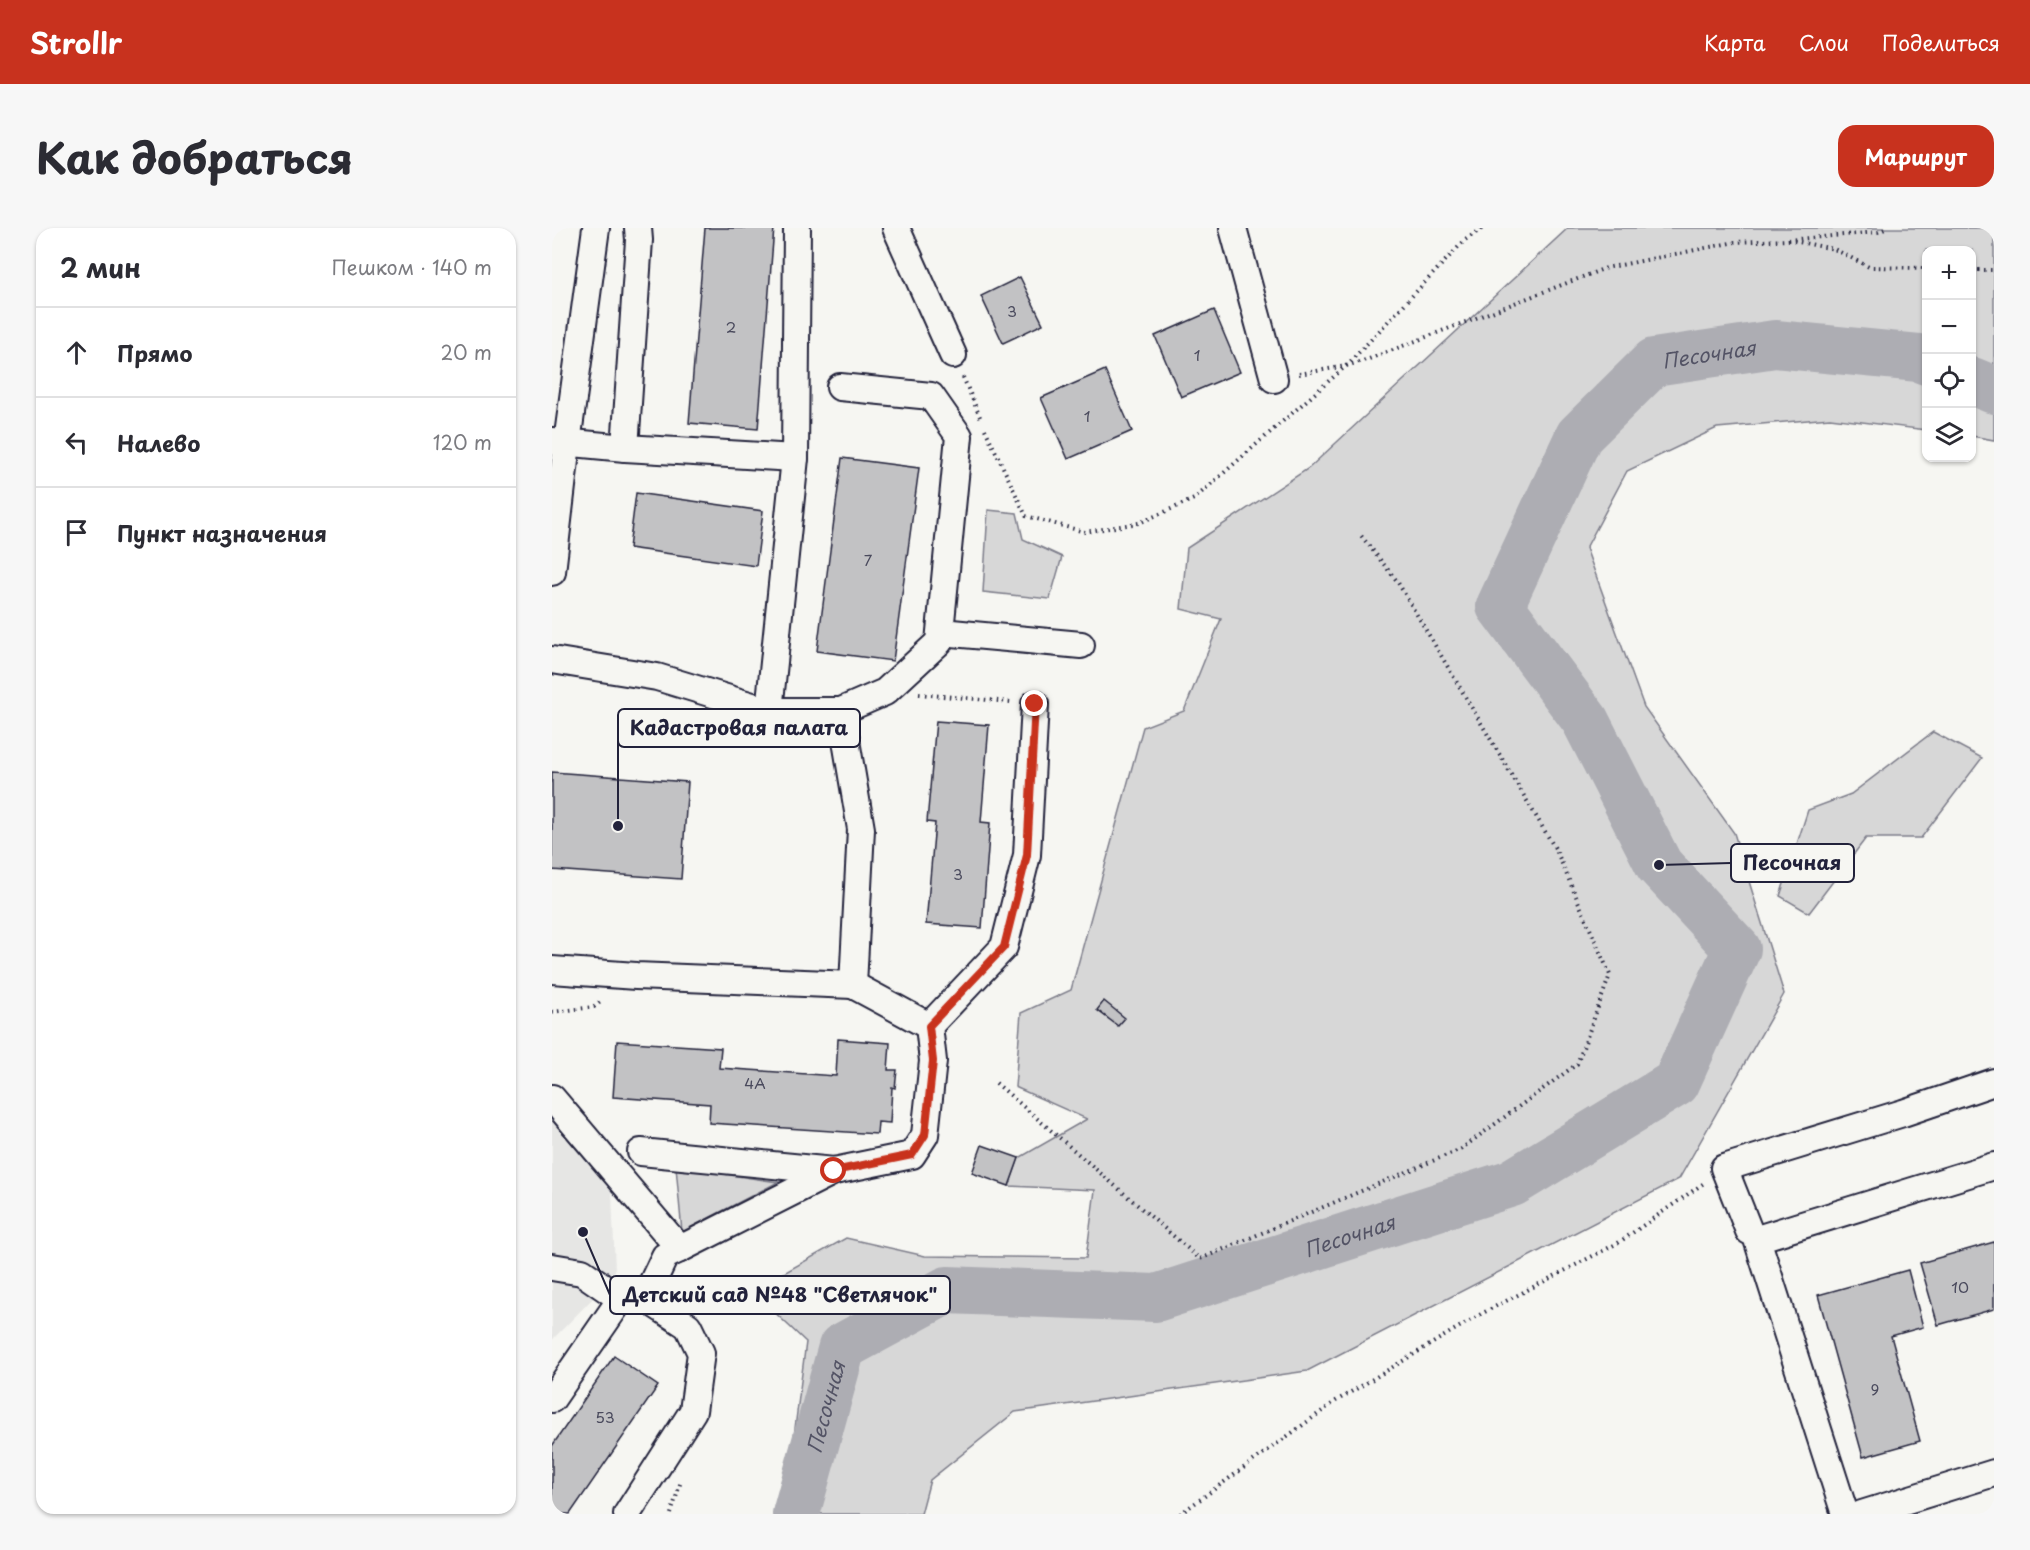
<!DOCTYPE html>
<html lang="ru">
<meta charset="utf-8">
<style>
body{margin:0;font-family:"Playpen Sans",sans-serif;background:#f7f7f7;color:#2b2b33}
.controls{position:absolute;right:18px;top:18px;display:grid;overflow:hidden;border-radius:12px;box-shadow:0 2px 4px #0004}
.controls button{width:54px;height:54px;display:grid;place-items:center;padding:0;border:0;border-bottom:2px solid #e1e1e2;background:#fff;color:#2b2b33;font:30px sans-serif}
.stop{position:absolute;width:18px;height:18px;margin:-14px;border:4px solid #c8321e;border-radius:50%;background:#fff}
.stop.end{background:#c8321e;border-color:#fff;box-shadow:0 2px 6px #0008}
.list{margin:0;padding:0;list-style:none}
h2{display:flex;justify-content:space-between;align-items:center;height:78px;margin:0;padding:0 24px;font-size:26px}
h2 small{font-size:20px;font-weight:400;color:#7c7c81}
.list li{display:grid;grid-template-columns:39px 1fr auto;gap:18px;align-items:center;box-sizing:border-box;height:90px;padding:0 24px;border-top:2px solid #e1e1e2}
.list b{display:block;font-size:22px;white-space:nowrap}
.list em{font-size:20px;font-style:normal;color:#7c7c81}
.icon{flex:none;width:33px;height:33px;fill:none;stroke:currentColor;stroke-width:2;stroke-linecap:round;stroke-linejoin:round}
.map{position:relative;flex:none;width:1442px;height:1286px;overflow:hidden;border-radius:18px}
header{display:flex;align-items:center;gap:36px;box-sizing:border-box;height:84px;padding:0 30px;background:#c8321e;color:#fff}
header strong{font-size:28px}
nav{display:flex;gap:33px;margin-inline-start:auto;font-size:21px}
.intro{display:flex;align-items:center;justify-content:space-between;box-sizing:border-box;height:144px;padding:0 36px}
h1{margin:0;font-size:42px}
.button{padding:15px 27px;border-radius:18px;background:#c8321e;color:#fff;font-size:21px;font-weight:700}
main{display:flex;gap:36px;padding:0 36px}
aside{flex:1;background:#fff;border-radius:18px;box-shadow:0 2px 4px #0004}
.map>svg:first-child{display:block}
</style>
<header>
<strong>Strollr</strong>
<nav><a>Карта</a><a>Слои</a><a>Поделиться</a></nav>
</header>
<div class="intro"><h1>Как добраться</h1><a class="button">Маршрут</a></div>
<main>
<aside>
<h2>2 мин<small>Пешком · 140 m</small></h2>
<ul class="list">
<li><svg class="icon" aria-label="ahead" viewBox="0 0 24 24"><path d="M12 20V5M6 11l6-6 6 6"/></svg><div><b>Прямо</b></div><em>20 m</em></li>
<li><svg class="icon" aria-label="left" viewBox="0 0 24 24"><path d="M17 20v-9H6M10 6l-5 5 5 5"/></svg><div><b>Налево</b></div><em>120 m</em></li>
<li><svg class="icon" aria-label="arrive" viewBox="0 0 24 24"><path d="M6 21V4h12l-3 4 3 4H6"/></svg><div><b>Пункт назначения</b></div></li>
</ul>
</aside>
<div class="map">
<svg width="1442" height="1286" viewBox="0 0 1442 1286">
<rect width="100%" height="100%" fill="#f6f6f2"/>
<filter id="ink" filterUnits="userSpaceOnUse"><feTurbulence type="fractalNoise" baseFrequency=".0167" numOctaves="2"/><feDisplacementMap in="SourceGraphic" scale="12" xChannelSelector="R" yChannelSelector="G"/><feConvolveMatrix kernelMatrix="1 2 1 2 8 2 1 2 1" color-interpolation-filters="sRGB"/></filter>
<g filter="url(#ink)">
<!-- built -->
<polygon fill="#e6e6e4" points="0,890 60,965 63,1043 52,1059 0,1112"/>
<!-- green -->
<g fill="#d7d7d7" stroke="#7c7c89" stroke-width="1.5">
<polygon points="1016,0 1442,0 1442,212 1420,208 1420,22 1374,22 1374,202 1278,190 1165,200 1075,243 1034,320 1092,479 1182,605 1232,766 1127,951 755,1143 463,1184 378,1252 369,1286 232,1286 254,1114 200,1063 294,1010 373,1028 534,1030 543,962 457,958 467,930 535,891 463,859 469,785 519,762 591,499 632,483 669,391 629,381 635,320 757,240"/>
<polygon points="436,282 465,285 471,311 510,329 498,371 431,364"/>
<polygon points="1381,504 1430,530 1369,610 1314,610 1257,685 1228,668 1256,582 1299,566"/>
<polygon points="124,939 226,954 130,1004"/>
</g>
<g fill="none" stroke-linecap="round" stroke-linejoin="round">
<!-- river -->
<g stroke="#adadb3" stroke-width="48">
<polyline points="1420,153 1442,162"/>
<path id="s1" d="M244 1286 290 1119 395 1062 604 1070 960 955 1124 855 1185 721 1107 637 1033 492 948 378 1027 208 1102 134 1223 116 1367 130 1374 133"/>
</g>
</g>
<!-- building -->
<g fill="#c2c2c4" stroke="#22223b" stroke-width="1.5">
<polygon points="153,0 222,0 206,201 137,195"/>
<polygon points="468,49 491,96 451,115 429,68"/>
<polygon points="662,82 688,144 629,169 603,108"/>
<polygon points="553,142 580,203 516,231 489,170"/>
<polygon points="290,230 367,240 341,433 265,423"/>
<polygon points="84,265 211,283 204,338 77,320"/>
<polygon points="384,493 437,497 429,594 438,595 430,700 374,696 383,595 375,594"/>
<polygon points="0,544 136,554 129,651 0,642"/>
<polygon points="552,773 573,790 566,798 545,782"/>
<polygon points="286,811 338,815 336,842 345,842 343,860 340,859 338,895 326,894 325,906 157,895 158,876 61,869 65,813 169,820 167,840 284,848"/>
<polygon points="430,917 467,930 457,958 420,945"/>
<polygon points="1442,1014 1442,1081 1386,1097 1368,1035"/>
<polygon points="1356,1042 1371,1099 1339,1108 1368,1213 1311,1229 1266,1067"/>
<polygon points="62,1128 106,1158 18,1286 0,1286 0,1218"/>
</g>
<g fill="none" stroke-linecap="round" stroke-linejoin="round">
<defs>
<g id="minor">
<polyline points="344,0 401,127"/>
<polyline points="681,0 722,151"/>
<polyline points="288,159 379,168 407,208 387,414 333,464 289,483"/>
<polyline points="0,213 73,220 243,230"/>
<polyline points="73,220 87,12 86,0"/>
<polyline points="0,344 15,215 44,0"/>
<polyline points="389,404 529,417"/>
<polyline points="0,432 105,449 217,483 289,483 309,601 301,757 84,748 0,742"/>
<polyline points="217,483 243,230 245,0"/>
<polyline points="301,757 377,798 452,719 475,627 483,476"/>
<polyline points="0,870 128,1021 282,943"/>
<polyline points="89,924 282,943 360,927 373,907 381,833 377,798"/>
<polyline points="1197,1003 1172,940 1351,885 1442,854"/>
<polyline points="0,1039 30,1044 69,1071"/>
<polyline points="93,1070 113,1028 128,1021"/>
<polyline points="0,1171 69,1071 93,1070 136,1098 149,1125 141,1183 75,1286"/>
<polyline points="1293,1286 1205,1011 1442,938"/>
<polyline points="1310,1286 1442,1245"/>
</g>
</defs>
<!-- minor casing -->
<use href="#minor" stroke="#22223b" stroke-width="30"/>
<!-- path -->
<g stroke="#22223b" stroke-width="4" stroke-dasharray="1.5 4.5" stroke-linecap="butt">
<polyline points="1242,13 1282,21 1317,39 1374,40"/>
<polyline points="1420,42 1442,42"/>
<polyline points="747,146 794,138 817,131 1054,40 1183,14 1235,12 1326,4 1336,0"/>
<polyline points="411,149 428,189"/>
<polyline points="433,201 474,288 533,304 587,295 642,271 794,138 913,12 931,0"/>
<polyline points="367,466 459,474"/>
<polyline points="0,784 42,779 51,772"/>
<polyline points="444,855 648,1031 909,921 1025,836 1058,747 1004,622 845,353 807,305"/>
<polyline points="119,1286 129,1253"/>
<polyline points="628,1286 784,1173 929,1086 1066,1015 1152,955"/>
</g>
<!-- minor -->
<use href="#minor" stroke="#f6f6f2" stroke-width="26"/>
</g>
</g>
<g fill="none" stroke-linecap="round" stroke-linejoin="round" filter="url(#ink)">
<!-- route -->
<polyline stroke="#c8321e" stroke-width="8" points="282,943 360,927 373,907 381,833 377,798 452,719 475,627 483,476"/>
</g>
<g text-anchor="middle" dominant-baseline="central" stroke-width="6" stroke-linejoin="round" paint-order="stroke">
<!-- number labels -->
<g font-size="15" fill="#4a4a5d">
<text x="460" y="82">3</text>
<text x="179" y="98">2</text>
<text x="645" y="126">1</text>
<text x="535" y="187">1</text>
<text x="316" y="331">7</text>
<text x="406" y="645">3</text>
<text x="203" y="854">4А</text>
<text x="1408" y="1058">10</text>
<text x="1323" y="1160">9</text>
<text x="53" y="1188">53</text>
</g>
<!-- water labels -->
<g font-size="20" font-style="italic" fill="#535365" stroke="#f6f6f2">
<text stroke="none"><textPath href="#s1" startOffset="1983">Песочная</textPath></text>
<text stroke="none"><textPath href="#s1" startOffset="705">Песочная</textPath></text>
<text stroke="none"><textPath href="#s1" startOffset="111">Песочная</textPath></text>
</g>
</g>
<!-- callouts -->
<path fill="none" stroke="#22223b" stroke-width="2" d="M66 598L66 500M1107 637L1179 635M31 1004L58 1067"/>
<g fill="#22223b" stroke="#f6f6f2" stroke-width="2">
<circle cx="66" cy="598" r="6"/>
<circle cx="1107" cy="637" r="6"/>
<circle cx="31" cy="1004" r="6"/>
</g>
<g fill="#f6f6f2" stroke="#22223b" stroke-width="2">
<rect x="66" y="481" width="242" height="38" rx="6"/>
<rect x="1179" y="616" width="123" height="38" rx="6"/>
<rect x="58" y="1048" width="340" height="38" rx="6"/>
</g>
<g font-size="20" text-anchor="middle" font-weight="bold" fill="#22223b">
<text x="187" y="507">Кадастровая палата</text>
<text x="1240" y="642">Песочная</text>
<text x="228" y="1074">Детский сад №48 "Светлячок"</text>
</g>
</svg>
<div class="controls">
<button>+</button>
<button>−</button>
<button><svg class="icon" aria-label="locate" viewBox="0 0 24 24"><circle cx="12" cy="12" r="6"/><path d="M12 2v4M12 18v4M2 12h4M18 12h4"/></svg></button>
<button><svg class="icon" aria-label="layers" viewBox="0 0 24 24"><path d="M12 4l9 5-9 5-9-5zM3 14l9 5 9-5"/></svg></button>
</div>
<div class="stop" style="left:282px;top:943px"></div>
<div class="stop end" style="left:483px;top:476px"></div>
</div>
</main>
